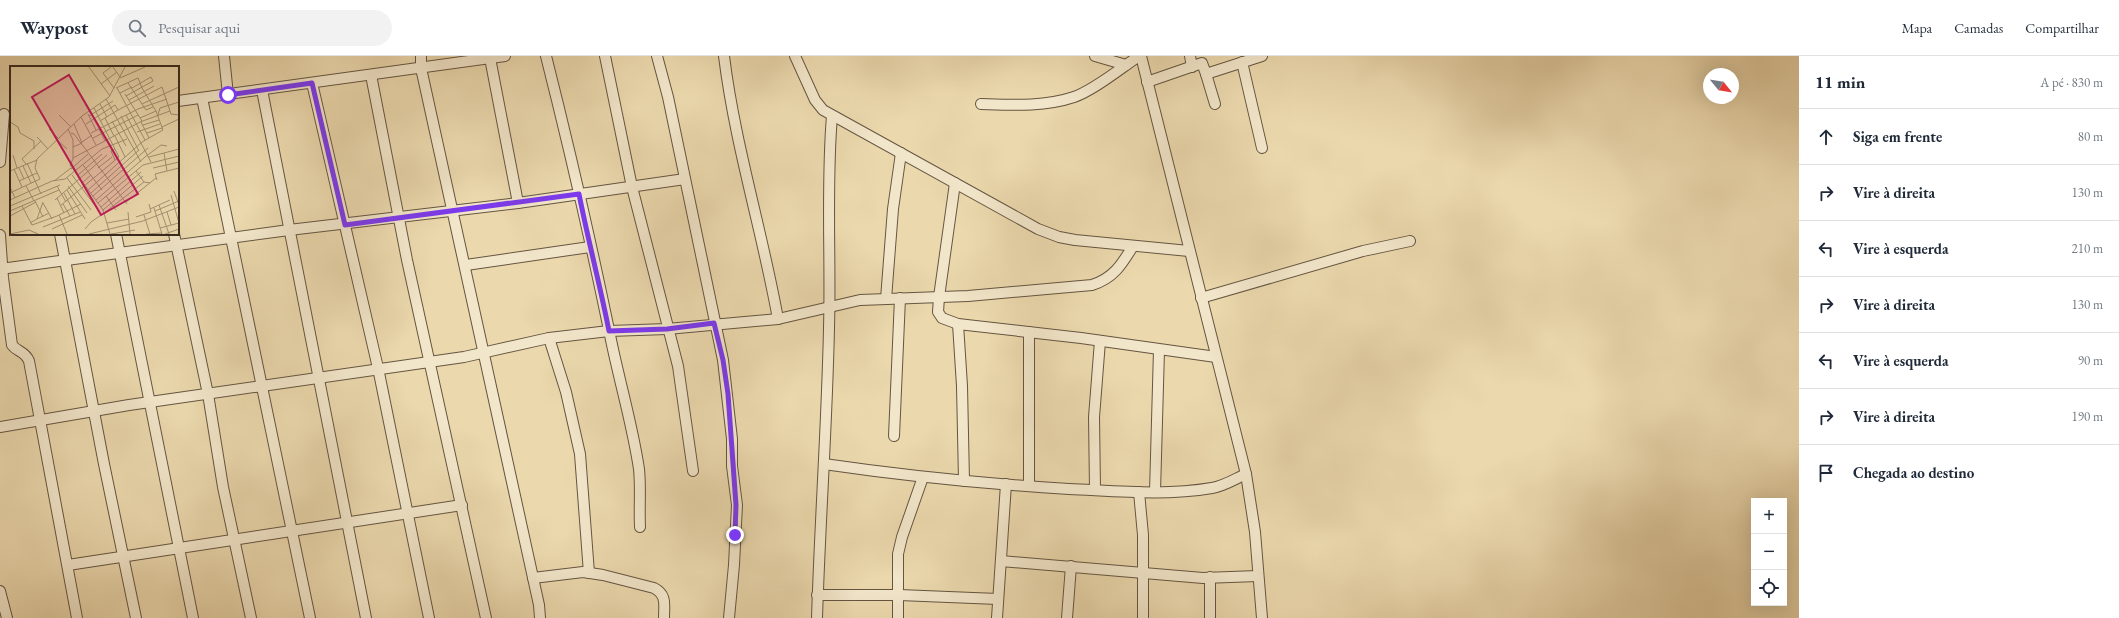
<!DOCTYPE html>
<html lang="pt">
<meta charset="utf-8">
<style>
body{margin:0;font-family:"EB Garamond",serif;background:#f2f2f3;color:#1f2937}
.controls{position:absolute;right:12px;bottom:12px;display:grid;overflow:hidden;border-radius:0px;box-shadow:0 4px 16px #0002}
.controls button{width:36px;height:36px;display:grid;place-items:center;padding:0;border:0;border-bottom:1px solid #e0e1e3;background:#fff;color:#1f2937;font:20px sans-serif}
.compass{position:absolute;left:1703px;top:12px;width:36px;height:36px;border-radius:50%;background:#fff;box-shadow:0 4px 16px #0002;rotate:120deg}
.stop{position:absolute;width:12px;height:12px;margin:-9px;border:3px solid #7c3aed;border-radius:50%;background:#fff}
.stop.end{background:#7c3aed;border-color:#fff;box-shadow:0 1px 4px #0008}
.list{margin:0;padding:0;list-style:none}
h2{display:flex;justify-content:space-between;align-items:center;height:52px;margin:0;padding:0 16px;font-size:17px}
h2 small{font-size:13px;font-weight:400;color:#747a83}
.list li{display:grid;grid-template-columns:26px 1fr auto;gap:12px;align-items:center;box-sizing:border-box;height:56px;padding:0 16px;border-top:1px solid #e0e1e3}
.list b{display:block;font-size:15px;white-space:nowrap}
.list em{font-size:13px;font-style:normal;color:#747a83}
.icon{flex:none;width:22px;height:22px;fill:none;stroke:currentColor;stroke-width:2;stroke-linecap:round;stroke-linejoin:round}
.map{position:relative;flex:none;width:1799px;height:562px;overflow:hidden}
header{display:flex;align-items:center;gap:24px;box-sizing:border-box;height:56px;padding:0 20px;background:#fff;border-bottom:1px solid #e0e1e3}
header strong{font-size:19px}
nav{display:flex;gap:22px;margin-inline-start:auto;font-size:14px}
.search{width:280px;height:36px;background:#f2f2f3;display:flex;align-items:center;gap:10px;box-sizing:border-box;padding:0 14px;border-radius:22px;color:#747a83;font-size:15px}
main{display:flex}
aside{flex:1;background:#fff}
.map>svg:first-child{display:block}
</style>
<header>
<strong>Waypost</strong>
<div class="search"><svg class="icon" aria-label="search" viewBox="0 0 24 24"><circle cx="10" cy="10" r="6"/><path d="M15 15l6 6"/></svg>Pesquisar aqui</div>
<nav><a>Mapa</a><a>Camadas</a><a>Compartilhar</a></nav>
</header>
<main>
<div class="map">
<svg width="1799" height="562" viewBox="0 0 1799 562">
<rect width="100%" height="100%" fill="#ebd8ad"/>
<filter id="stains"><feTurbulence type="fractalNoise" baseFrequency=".005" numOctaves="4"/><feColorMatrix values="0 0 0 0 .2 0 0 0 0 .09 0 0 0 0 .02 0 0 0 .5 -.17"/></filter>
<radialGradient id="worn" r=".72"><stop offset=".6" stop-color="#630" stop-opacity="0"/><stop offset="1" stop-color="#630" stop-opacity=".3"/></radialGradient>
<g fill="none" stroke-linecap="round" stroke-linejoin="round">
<defs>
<g id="minor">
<polyline points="224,0 228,39"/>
<polyline points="421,0 421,12 539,549 540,562"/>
<path d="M546 0C569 91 590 182 609 274 618 321 632 366 639 413 641 432 639 452 640 471"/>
<polyline points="605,0 632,131 678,310 693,415"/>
<polyline points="657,0 668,41 723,304 732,383 732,410 737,449 734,509 729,562"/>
<path d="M724 0C735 89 762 174 778 263"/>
<polyline points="795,0 815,44 823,54 1038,173 1059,181 1075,184 1189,195"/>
<polyline points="1095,0 1126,9"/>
<polyline points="1141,0 1246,418 1255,476 1262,562"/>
<polyline points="1190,0 1192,11"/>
<polyline points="490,2 518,147"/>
<polyline points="1242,6 1262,92"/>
<polyline points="1206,18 1215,48"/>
<polyline points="371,19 407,204 486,562"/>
<polyline points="1147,26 1202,7 1206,18 1262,0"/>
<polyline points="312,27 378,312 429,562"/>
<polyline points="262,34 366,562"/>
<polyline points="202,42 310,562"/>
<polyline points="178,45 505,0"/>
<path d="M981 48C1012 49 1044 51 1074 41 1094 34 1121 12 1139 0"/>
<polyline points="0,106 4,58"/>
<polyline points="955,127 939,241 938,256 942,262 958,268 1081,282 1216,301"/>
<polyline points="60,178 104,408 136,562"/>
<polyline points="116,178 193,562"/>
<polyline points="174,178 208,338 223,431 251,562"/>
<path d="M0 179 3 222 12 289C17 296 25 295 29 305L77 562"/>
<polyline points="466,209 590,191"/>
<polyline points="0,213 289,174 518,147 685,123"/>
<polyline points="1201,242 1363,195 1410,185"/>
<polyline points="886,243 893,153 901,97"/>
<polyline points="958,268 962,330 964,425"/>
<polyline points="1029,276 1029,430"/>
<polyline points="549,282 566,336 580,398 589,517"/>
<path d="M0 371 129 349 464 301 549 282 609 275 667 273 778 263 860 244 968 240 1092 229C1114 222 1122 208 1133 190"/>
<polyline points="894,380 900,242"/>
<path d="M824 408C906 420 987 428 1069 433 1116 435 1165 440 1212 432 1224 430 1235 423 1246 418"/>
<polyline points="1095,434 1094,361 1100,285"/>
<polyline points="1139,436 1143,479 1143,562"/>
<polyline points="1155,436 1159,294"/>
<polyline points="1001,505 1203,522 1258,520"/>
<polyline points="68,509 462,449"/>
<polyline points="1210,521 1210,562"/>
<path d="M533 522 583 516 603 519 654 532C667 539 664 548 664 562"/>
<polyline points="0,535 7,562"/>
<polyline points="817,539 899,539 998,543"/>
<path d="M817 562C820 465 827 368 829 272 831 201 826 130 832 60"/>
<polyline points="898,562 898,498 902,481 923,421"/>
<polyline points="997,562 1006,428"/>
<polyline points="1067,562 1071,510"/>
</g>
</defs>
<!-- minor casing -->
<use href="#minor" stroke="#655541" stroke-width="12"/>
<!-- minor -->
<use href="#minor" stroke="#f2e6ca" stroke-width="10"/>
</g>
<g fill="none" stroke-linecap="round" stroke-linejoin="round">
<!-- route -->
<path stroke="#7c3aed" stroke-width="5" d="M228 39 312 27 345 169 579 138C588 184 600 229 609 275L667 273 714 267 723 304 728 338 736 449 735 479"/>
</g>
<!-- overview -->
<g transform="translate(10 10)">
<rect width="169" height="169" fill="#ebd8ad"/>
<path fill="none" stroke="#a39273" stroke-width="1" d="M79 1 100 30M101 1 93 7 104 22M103 1 110 11M110 12 135 1M118 17 136 44 143 41M91 18 107 6M106 22 128 12 132 22M107 22 135 74M110 27 122 21M115 28 132 55M116 30 143 15 141 11 122 22M96 33 131 96M119 34 144 20M90 38 97 51M132 38 169 21M84 42 109 91M108 44 152 21 161 48 169 49M78 48 86 64M49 49 61 61M116 49 141 96M148 49 150 42 169 36M79 50 103 35M111 50 129 85M71 51 86 79M95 52 104 70M130 52 146 45M102 55 116 80M0 56 8 61 10 67 24 75V83M131 56 139 72M76 58 105 39 108 44 90 55M133 59 149 54M152 61 169 53M39 63 49 73M58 63 63 74V93L60 99 93 144 100 168M89 63 95 75M127 66 150 58M61 67 64 68 117 138M81 67 128 43 157 33M137 67 152 62M105 70 115 91M27 71 38 83M83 72 128 49M47 74 57 83M72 76 82 69M63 81 72 77 64 58M105 83 101 85 105 94M154 87 157 105M3 89 7 102M139 91 169 83M63 92 130 56 160 45M17 97 31 128M16 98 12 93 31 75M73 99 92 124M13 100 21 117M9 102 14 113M88 102 102 91M143 102 169 96M4 103 12 121M61 103 78 88M0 105 27 94M126 105 134 116 140 117M62 109 86 141M67 110 92 88M57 112 81 144M147 114 145 108 169 102M9 115 27 107M44 115 61 102M72 117 81 109M16 120 24 135M47 120 56 136M58 120 77 147M0 121 5 132M57 124 75 153M78 124 132 76 153 64 146 45 132 22M164 125 169 139M0 127 30 113 25 102 27 93 72 50 99 31 115 1M54 127 65 148M81 127 129 84M161 129 169 157M83 130 138 82M96 130 106 144M47 132 54 147M0 134 42 115 55 113 92 83 117 73M45 134 97 89M86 134 135 91 151 79 157 80M25 135 33 151M116 136 146 112M33 137 42 153M88 137 133 99 169 90M53 138 60 150M149 139 159 168M0 140 50 119M12 140 22 159 47 150 71 138M50 140 109 91M91 141 131 106M144 142 152 168M140 143 160 134M93 144 133 110M0 145 49 124M145 145 169 135M118 146 120 168M157 146 161 159M94 147 134 116M49 149 57 168M134 149 140 168M0 150 26 136M126 151 141 146 139 138M27 153 39 147M20 157 27 153 33 136M97 157 119 153M33 161 70 146M150 162 169 157M42 163 72 149M75 163 81 156 94 147M0 168 19 164 28 168M79 168 133 155 169 141M101 168 125 164M136 168 152 167M155 168 169 163"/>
<path fill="#c2185b" fill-opacity="0.15" stroke="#c2185b" stroke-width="2" d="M59 9 128 128 91 149 22 31Z"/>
<rect width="169" height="169" fill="none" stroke="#38291d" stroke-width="2"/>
</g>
<rect width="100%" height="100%" filter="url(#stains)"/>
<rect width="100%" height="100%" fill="url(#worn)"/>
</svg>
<div class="controls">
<button>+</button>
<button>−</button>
<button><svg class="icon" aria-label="locate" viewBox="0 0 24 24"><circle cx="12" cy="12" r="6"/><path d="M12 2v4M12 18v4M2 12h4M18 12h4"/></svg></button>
</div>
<svg class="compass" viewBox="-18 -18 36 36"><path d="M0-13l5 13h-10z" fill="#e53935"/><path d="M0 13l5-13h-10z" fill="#747a83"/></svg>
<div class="stop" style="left:228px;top:39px"></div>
<div class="stop end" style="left:735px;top:479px"></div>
</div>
<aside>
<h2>11 min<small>A pé · 830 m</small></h2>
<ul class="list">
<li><svg class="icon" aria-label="ahead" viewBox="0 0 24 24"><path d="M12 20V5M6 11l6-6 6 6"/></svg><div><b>Siga em frente</b></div><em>80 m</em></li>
<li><svg class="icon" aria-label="right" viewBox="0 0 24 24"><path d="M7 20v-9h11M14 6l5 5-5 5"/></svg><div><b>Vire à direita</b></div><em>130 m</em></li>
<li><svg class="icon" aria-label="left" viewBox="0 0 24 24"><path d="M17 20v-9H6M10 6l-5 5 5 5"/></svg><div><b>Vire à esquerda</b></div><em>210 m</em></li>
<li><svg class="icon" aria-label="right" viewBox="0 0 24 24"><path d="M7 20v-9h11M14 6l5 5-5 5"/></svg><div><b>Vire à direita</b></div><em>130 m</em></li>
<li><svg class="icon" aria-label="left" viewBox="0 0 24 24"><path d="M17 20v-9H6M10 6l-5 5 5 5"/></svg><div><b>Vire à esquerda</b></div><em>90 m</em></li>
<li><svg class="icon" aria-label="right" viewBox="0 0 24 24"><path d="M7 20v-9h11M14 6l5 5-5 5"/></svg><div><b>Vire à direita</b></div><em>190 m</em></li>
<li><svg class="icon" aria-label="arrive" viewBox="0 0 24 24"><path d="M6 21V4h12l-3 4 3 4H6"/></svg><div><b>Chegada ao destino</b></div></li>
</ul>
</aside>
</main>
